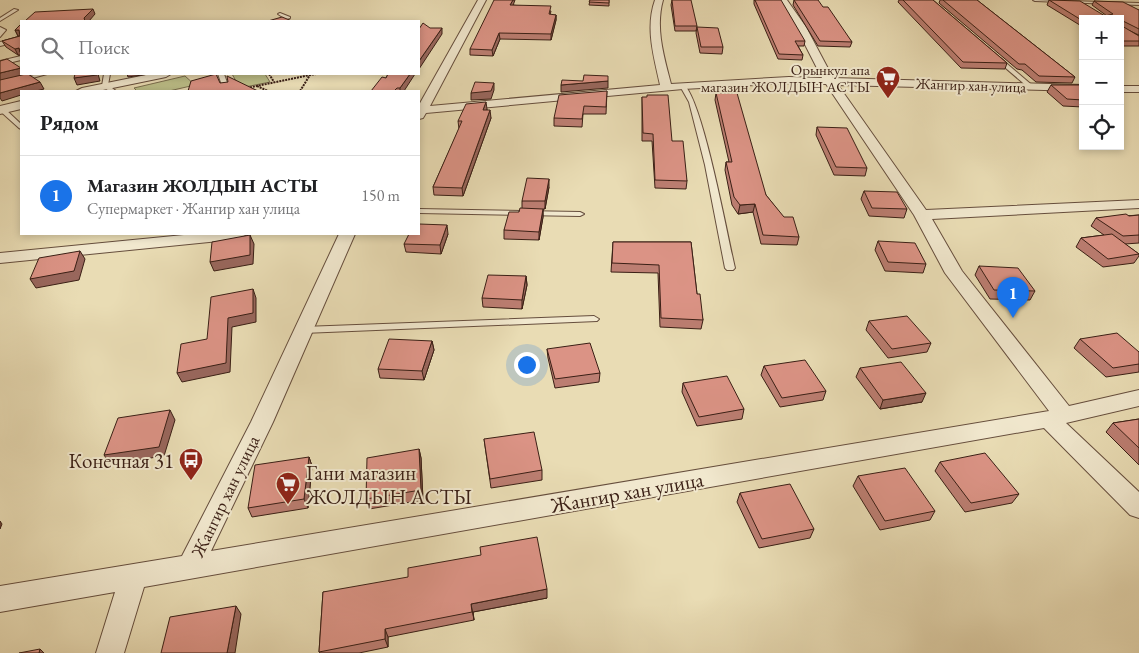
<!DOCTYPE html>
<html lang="ru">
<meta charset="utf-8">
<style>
body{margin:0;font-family:"EB Garamond",serif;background:#f6f6f6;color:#202124}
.controls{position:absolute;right:15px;top:15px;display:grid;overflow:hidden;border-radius:0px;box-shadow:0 2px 8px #0003}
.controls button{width:45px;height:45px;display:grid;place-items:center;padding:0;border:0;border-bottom:1px solid #e0e0e0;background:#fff;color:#202124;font:25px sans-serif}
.you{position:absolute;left:526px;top:364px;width:18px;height:18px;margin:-12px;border:4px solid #fff;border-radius:50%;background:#1a73e8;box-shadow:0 0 0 8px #1a73e833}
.badge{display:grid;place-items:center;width:32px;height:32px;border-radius:50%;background:#1a73e8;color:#fff;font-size:16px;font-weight:700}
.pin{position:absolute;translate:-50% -41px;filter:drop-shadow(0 1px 2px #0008)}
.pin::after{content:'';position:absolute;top:26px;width:18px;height:15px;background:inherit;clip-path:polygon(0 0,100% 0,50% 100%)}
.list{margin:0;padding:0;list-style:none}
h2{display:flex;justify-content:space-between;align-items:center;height:65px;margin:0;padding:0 20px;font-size:21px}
h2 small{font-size:16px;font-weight:400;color:#757577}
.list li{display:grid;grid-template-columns:32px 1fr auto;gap:15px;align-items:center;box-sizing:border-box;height:80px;padding:0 20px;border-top:1px solid #e0e0e0}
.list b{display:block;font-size:19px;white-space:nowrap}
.list p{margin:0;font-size:16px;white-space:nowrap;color:#757577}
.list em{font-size:16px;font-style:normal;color:#757577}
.icon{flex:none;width:28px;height:28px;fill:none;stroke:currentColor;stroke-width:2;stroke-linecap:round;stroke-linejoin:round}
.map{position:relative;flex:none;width:1139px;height:653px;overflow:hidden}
.search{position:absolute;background:#fff;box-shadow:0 2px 8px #0003;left:20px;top:20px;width:400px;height:55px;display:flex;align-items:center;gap:12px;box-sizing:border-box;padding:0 18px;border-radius:0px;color:#757577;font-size:19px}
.panel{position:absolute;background:#fff;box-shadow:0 2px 8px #0003;left:20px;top:90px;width:400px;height:145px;border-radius:0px}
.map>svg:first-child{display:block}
</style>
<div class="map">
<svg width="1139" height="653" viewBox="0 0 1139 653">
<rect width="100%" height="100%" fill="#e9dcb4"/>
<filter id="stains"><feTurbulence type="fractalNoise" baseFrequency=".004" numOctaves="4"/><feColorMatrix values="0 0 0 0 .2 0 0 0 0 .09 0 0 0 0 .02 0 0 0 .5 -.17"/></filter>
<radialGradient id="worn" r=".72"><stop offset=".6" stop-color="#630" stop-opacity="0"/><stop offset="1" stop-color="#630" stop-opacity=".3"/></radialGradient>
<!-- green -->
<g fill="#bcbf89" stroke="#7b6f4f">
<polygon points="232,74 265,74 270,82 240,88"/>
<polygon points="185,76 195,85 169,91 137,91 134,88"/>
</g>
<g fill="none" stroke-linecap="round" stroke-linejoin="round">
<defs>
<g id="lane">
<polygon points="1033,0 1139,3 1139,5 1035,1"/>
<polygon points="14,9 18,10 0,21 0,18"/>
<polygon points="280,13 290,17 290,18 281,21 274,21 284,18 278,14"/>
<polygon points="0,27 6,30 0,37"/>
<polygon points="21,37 21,41 0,46 0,42"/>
<polygon points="21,56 21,60 0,65 0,61"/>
<polygon points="995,57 999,57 1033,86 1033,88 1029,88 995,59"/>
<polygon points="38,74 47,74 0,87 0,83"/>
<polygon points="104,74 110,74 108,85 116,91 109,91 102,86"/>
<polygon points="218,74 224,74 230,91 224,91"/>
<path d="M683 84C702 96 728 239 735 268L733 270H727L725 268 705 165 689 102 680 86Z"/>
<polygon points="0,108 4,108 21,124 21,129 19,128 0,111"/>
<polygon points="419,209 580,212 584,214 580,216 419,213"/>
<polygon points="594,316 599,319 597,321 303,333 298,330 303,327"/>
</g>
<g id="street">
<path d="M478 0H486L430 106 660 85C654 57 645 28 655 0H663C655 28 664 57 671 84L789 77 822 78 796 27 779 0H787L806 27 833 78 1083 85V91L838 85 926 210 1139 200V208L932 219 962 271 1069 406 1139 390V406L1066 423 1139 492V518L1130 515 1044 428 144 587 124 653H96L115 592 0 612V586L182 556 251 422 339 234H355L273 422 211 551 1049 411 945 273 914 215 826 84 789 83 683 89 426 113 423 118 419 119V105Z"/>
<polygon points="151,74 171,74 166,77 98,91 76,91 82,88"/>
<rect x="1120" y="86" width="19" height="6"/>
<polygon points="21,101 21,109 0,114 0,106"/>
<polygon points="194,234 247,234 239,239 0,263 0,253"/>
</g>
</defs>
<!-- lane casing -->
<use href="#lane" stroke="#664e3d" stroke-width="2"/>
<!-- street casing -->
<use href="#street" stroke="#664e3d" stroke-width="2"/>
<!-- path -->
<g stroke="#3a1f15" stroke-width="2" stroke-dasharray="2 1" stroke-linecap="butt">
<polyline points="269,74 274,82"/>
<polyline points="257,86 268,91"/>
<polyline points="247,88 310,75"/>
<polyline points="300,91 310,75 316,74"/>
</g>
<!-- lane -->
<use href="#lane" fill="#f1e8ce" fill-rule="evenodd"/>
<!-- street -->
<use href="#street" fill="#f1e8ce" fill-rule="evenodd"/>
</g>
<!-- wall -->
<g fill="#bc7e72" stroke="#3a1f15">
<polygon points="590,0 609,0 609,6 589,5"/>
<polygon points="672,0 697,26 696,31 675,31 671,5"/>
<polygon points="754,0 805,41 804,46 798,46 803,55 802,60 778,59 754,4"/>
<polygon points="794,0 823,7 852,42 850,47 818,46 793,5"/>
<polygon points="899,0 933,0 1007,63 1005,69 961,68 898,2"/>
<polygon points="940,0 977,0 1075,77 1072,83 1036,82 1022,70 1017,69 939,3"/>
<polygon points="1049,0 1105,16 1107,16 1092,5 1094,1 1139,10 1139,35 1130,31 1139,36 1139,46 1120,46 1120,19 1083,19 1083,27 1047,5"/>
<polygon points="513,5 551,11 550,15 556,15 556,20 551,40 500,39 493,56 470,55 470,49"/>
<polygon points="21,24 21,55 18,55 6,47 2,41 20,36 18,36 15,30"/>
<polygon points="697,27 723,47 722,54 700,53 696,33"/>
<polygon points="388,74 404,91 371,91 386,78"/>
<polygon points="1051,85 1083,85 1083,107 1063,106 1047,92"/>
<polygon points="607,91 606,114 583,114 582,127 554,126 554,118"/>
<polygon points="716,93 766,195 799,237 797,245 761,244 753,212 738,214 732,205 725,170 726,162 729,162 715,100"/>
<polygon points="642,97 672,141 687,181 686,189 655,188 652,141 642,141"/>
<polygon points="487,109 487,110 491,118 463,196 434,195 433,187 459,129 458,121"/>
<polygon points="817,127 867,168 865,176 834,175 816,135"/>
<polygon points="549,187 545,209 543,209 543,217 539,240 504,239 504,230 522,208 522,201"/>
<polygon points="864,191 907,209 904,218 869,216 861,199"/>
<polygon points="1139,215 1139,243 1125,244 1139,254 1139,256 1134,263 1103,267 1076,247 1081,238 1104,235 1091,226 1096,218"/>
<polygon points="448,234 441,254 406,252 404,244"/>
<polygon points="878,241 926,264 923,273 885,271 875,250"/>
<polygon points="613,242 691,242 697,294 703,320 701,329 660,327 658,273 611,272"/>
<polygon points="979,266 1035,291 1030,300 990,299 975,275"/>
<polygon points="526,276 527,285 522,309 483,307 482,298"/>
<polygon points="869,321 931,343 927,352 888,358 866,330"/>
<polygon points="1080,339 1139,352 1139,372 1106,377 1074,348"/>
<polygon points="432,341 434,350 424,380 380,378 378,369"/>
<polygon points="547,349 600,373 599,382 555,388 548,358"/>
<polygon points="764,366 826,391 823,400 780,407 761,375"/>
<polygon points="860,368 922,402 880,409 856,377"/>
<polygon points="683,383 744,409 742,419 697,426 682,392"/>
<polygon points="1139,419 1139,465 1106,432 1113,423"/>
<polygon points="484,439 542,470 542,480 491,488"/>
<polygon points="419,449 421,458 423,500 369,509 366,499"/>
<polygon points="309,457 312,466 308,508 252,517 248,508"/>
<polygon points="940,462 1019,494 1012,503 965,512 935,471"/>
<polygon points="858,476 935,511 930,520 880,530 853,486"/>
<polygon points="740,493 814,529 810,538 759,548 737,502"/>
<polygon points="323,592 547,598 473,612 474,620 388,637 388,647 359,653 320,653 319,652"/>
</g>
<!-- shaded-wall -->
<g fill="#99675d" stroke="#3a1f15">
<polygon points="513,0 515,0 511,11 510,5"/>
<polygon points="93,9 95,14 89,21 85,21 84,18"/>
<polygon points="556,15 556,20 551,40 551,34"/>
<polygon points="442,28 442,34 419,69 419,61"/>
<polygon points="15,30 19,30 21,36 18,36"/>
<polygon points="499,33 500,39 493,56 492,50"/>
<polygon points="19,48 21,55 18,55 15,49"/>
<polygon points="21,68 21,74 23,74 24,75 0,81 0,73"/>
<polygon points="98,74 100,81 77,85 74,78"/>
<polygon points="127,74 149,74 128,77"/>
<polygon points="410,74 415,74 404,91 400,91 400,88"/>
<polygon points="608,81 608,88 561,92 561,85"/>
<polygon points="40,82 44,89 36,91 21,91 21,95 2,101 0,98 0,93"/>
<polygon points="494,83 494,90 491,99 471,100 471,93"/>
<polygon points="486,102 487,109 484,118 483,110"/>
<polygon points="490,110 491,118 463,196 462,188"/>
<polygon points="549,179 549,187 545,209 545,201"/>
<polygon points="755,204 753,212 738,214 740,205"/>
<polygon points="543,209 543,217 539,240 539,232"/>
<polygon points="447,225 448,234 441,254 440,245"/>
<polygon points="250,235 254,244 253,264 214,271 210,262"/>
<polygon points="80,251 85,259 79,280 36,288 30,279"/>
<polygon points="526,276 527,285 522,309 522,300"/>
<polygon points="253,289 256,298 256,322 232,327 230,372 182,382 177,373"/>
<polygon points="432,341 434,350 424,380 422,371"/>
<polygon points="926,393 922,402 880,409 883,400"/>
<polygon points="170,410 175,420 164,456 110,464 104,455"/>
<polygon points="419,449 421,458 423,500 421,490"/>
<polygon points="309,457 312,466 308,508 304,499"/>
<polygon points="0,521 2,524 0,529"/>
<polygon points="547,589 547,598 473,612 474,620 471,604"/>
<polygon points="236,606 241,614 235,653 227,653"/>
<polygon points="385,629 388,637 388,647 385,639"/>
<polygon points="40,649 44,653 39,653"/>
</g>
<!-- building -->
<g fill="#db9385" stroke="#3a1f15">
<polygon points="494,0 513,0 510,5 551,6 549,14 556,15 551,34 499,33 492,50 470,49"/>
<polygon points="590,0 609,0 609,3 589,2"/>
<polygon points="672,0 691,0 697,26 675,26"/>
<polygon points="755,0 781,0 805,41 795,41 803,55 779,54"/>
<polygon points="794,0 818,0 823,7 828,7 852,42 820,41"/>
<polygon points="903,0 933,0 1007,63 963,62"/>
<polygon points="943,0 977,0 1075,77 1039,76 1025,64 1019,64"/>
<polygon points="1049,0 1080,1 1105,16 1113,14 1094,1 1123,2 1139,10 1139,29 1121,20 1122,26 1139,36 1139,41 1120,41 1120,19 1083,19 1083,21"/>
<polygon points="93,9 84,18 85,21 25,21 35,12"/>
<polygon points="282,17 292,21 268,21"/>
<polygon points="423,23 430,28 442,28 419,61 419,29"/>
<polygon points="21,24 21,53 20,52 19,48 15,49 2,41 20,36 19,30 15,30"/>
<polygon points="697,27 718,28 723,47 701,47"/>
<polygon points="7,59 21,68 0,73 0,61"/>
<polygon points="26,74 28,74 40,82 0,93 0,80"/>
<polygon points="75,74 97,74 97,75 74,78"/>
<polygon points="216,74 220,83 228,82 227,76 258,91 188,91 191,81"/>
<polygon points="388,74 410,74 400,88 397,88 394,91 371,91 382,77 386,78"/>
<polygon points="584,75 608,76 608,81 561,85 562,80 583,81"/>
<polygon points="475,82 494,83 491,91 471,93"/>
<polygon points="1051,85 1083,85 1083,100 1067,99"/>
<polygon points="607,91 606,107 584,106 582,119 554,118 559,95"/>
<polygon points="716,93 737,93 766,195 784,217 793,217 799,237 763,235 755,204 740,205 734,197 726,162 732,162"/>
<polygon points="647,95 668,95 672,141 683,141 687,181 655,180 653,134 643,133 642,97 647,97"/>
<polygon points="486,102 483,110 490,110 462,188 433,187 462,121 458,121 466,104"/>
<polygon points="817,127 847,128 867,168 836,167"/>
<polygon points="527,178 549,179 545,201 522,201"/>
<polygon points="864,191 897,192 907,209 872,208"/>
<polygon points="520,208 543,209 539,232 504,230 509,212 519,212"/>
<polygon points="1126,214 1129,216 1139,215 1139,235 1123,236 1096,218"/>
<polygon points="419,224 447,225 440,245 404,244 409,234 419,234"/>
<polygon points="1112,234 1139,254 1108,259 1081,238"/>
<polygon points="250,235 250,255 210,262 212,242"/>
<polygon points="878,241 915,243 926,264 888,262"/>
<polygon points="613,242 691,242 697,294 700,294 703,320 661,318 659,265 612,263"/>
<polygon points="80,251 74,271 30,279 39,258"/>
<polygon points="979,266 1018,268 1035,291 994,290"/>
<polygon points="488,275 526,276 522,300 482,298"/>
<polygon points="253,289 253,313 228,318 226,363 177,373 181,344 207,339 211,297"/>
<polygon points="907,316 931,343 892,349 869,321"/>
<polygon points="1117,333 1139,352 1139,364 1113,368 1080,339"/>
<polygon points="389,339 432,341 422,371 378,369"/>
<polygon points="590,343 600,373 555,379 547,349"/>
<polygon points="805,360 826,391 782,398 764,366"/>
<polygon points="901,362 926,393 883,400 860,368"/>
<polygon points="727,376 744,409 699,417 683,383"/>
<polygon points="170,410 159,447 104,455 118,418"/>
<polygon points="1139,419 1139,448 1113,423"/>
<polygon points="534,432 542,470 490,479 484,439"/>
<polygon points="419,449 421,490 366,499 367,458"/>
<polygon points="985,453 1019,494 971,503 940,462"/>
<polygon points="309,457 304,499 248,508 255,465"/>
<polygon points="905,468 935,511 885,521 858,476"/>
<polygon points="790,484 814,529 762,539 740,493"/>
<polygon points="537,537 547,589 471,604 472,612 385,629 385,639 319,652 323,592 408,577 408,568 481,555 480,547"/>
<polygon points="236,606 227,653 161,653 170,617"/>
<polygon points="40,649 39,653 19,653"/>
</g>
<!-- icons -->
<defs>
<symbol id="supermarket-pin" viewBox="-11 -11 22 30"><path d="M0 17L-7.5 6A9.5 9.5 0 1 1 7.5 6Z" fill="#8f2418" stroke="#f1e8ce"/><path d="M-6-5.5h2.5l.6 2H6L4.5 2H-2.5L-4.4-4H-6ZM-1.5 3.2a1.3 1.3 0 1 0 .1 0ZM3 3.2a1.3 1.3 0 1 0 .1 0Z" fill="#fff"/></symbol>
<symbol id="bus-pin" viewBox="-11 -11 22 30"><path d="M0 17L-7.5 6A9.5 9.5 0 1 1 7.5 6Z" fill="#8f2418" stroke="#f1e8ce"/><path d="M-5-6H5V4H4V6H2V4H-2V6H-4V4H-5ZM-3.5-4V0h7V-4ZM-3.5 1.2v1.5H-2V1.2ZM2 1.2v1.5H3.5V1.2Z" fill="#fff"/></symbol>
</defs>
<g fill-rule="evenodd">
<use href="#supermarket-pin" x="874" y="64" width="28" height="38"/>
<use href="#bus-pin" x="177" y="446" width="28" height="38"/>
<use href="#supermarket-pin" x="274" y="470" width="28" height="38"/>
</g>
<g text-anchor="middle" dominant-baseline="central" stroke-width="4" stroke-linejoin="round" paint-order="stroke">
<!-- far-poi labels -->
<g font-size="15" fill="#3a1f15" stroke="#f1e8ce" text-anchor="end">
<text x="870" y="69">Орынкул апа<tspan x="870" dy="17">магазин ЖОЛДЫН АСТЫ</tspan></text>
</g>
<!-- far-street labels -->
<g font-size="15" fill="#3a1f15" stroke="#f1e8ce">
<text transform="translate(971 85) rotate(2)">Жангир хан улица</text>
</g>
<!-- street labels -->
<g font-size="18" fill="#3a1f15" stroke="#f1e8ce">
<text transform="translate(225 496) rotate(-64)">Жангир хан улица</text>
</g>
<!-- near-poi labels -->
<g font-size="21" fill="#3a1f15" stroke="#f1e8ce" text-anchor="end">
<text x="174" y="460">Конечная 31</text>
<text x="306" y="472" text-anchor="start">Гани магазин<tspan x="306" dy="24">ЖОЛДЫН АСТЫ</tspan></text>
</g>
<!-- near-street labels -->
<g font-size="21" fill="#3a1f15" stroke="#f1e8ce">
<text transform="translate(627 492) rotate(-10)">Жангир хан улица</text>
</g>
</g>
<rect width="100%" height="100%" filter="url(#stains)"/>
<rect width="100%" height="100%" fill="url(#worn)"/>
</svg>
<div class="controls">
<button>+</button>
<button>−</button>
<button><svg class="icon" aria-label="locate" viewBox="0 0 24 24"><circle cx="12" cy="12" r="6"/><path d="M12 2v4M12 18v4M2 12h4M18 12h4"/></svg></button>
</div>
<div class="you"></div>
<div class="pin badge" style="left:1013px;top:318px">1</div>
<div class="search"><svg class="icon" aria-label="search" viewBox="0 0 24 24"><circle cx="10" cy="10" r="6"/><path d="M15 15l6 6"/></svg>Поиск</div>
<section class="panel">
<h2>Рядом<small></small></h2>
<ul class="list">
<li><span class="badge">1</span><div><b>Магазин ЖОЛДЫН АСТЫ</b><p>Супермаркет · Жангир хан улица</p></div><em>150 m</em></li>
</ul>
</section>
</div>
